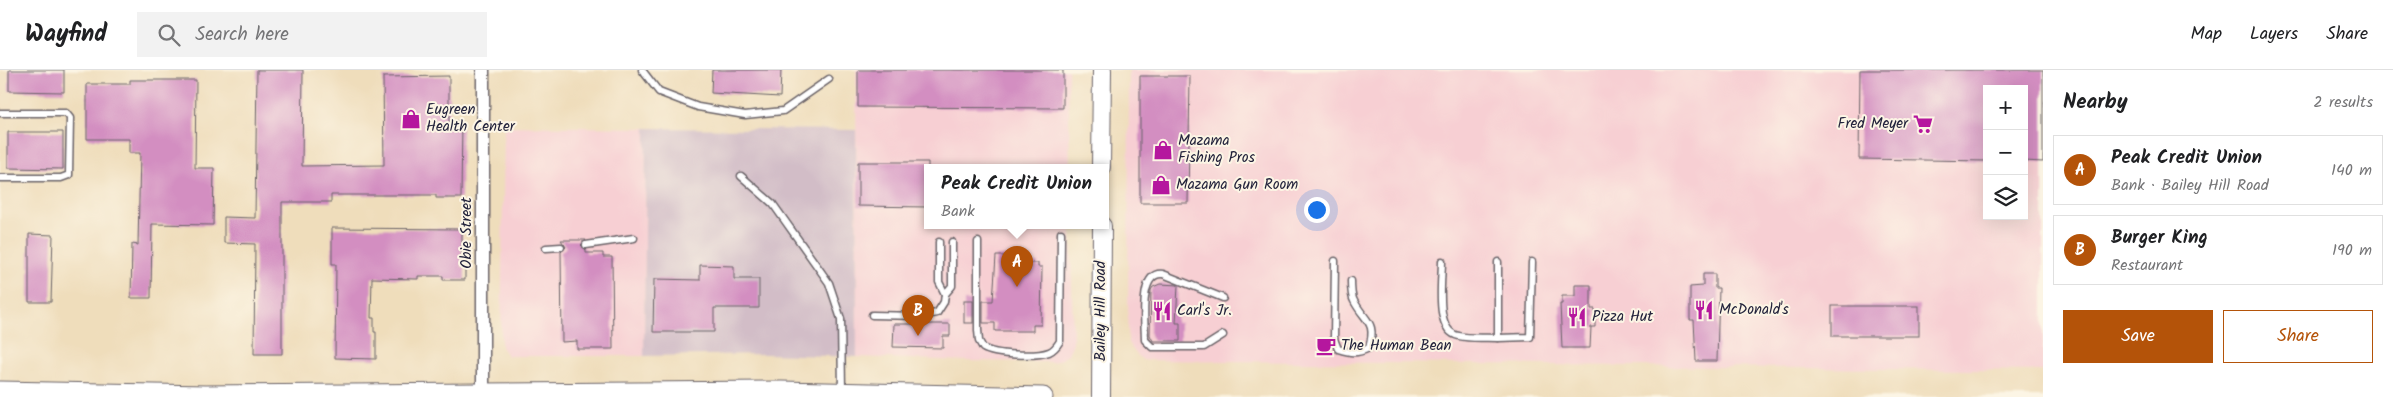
<!DOCTYPE html>
<meta charset="utf-8">
<style>
body{margin:0;font-family:Kalam,sans-serif;background:#f2f2f2;color:#202124}
.controls{position:absolute;right:15px;top:15px;display:grid;overflow:hidden;border-radius:0px;box-shadow:0 5px 20px #0002}
.controls button{width:45px;height:45px;display:grid;place-items:center;padding:0;border:0;border-bottom:1px solid #e0e0e0;background:#fff;color:#202124;font:25px sans-serif}
.you{position:absolute;left:1316px;top:139px;width:18px;height:18px;margin:-12px;border:4px solid #fff;border-radius:50%;background:#1a73e8;box-shadow:0 0 0 8px #1a73e833}
.badge{display:grid;place-items:center;width:32px;height:32px;border-radius:50%;background:#b45309;color:#fff;font-size:16px;font-weight:700}
.pin{position:absolute;translate:-50% -41px;filter:drop-shadow(0 1px 2px #0008)}
.pin::after{content:'';position:absolute;top:26px;width:18px;height:15px;background:inherit;clip-path:polygon(0 0,100% 0,50% 100%)}
.popup{position:absolute;left:924px;top:94px;width:185px;height:65px;box-sizing:border-box;display:grid;place-content:center;border-radius:0px;background:#fff;filter:drop-shadow(0 1px 4px #0005);font-size:16px;white-space:nowrap;color:#757577}
.popup b{font-size:19px;color:#202124}
.popup::after{content:'';position:absolute;left:50%;top:100%;margin-left:-10px;border:10px solid transparent;border-top-color:#fff}
.list{margin:0;padding:0;list-style:none}
h2{display:flex;justify-content:space-between;align-items:center;height:65px;margin:0;padding:0 20px;font-size:21px}
h2 small{font-size:16px;font-weight:400;color:#757577}
.list li{display:grid;grid-template-columns:32px 1fr auto;gap:15px;align-items:center;box-sizing:border-box;height:70px;margin:0 10px 10px;padding:0 10px;border:1px solid #e0e0e0;border-radius:0px}
.list b{display:block;font-size:19px;white-space:nowrap}
.list p{margin:0;font-size:16px;white-space:nowrap;color:#757577}
.list em{font-size:16px;font-style:normal;color:#757577}
.actions{display:flex;gap:10px;padding:15px 20px}
.actions a{flex:1;padding:11px 0;border:1px solid #b45309;border-radius:0px;text-align:center;font-size:18px;color:#b45309}
.actions .main{background:#b45309;color:#fff}
.icon{flex:none;width:28px;height:28px;fill:none;stroke:currentColor;stroke-width:2;stroke-linecap:round;stroke-linejoin:round}
.map{position:relative;flex:none;width:2043px;height:327px;overflow:hidden}
header{display:flex;align-items:center;gap:30px;box-sizing:border-box;height:70px;padding:0 25px;background:#fff;border-bottom:1px solid #e0e0e0}
header strong{font-size:24px}
nav{display:flex;gap:28px;margin-inline-start:auto;font-size:18px}
.search{width:350px;height:45px;background:#f2f2f2;display:flex;align-items:center;gap:12px;box-sizing:border-box;padding:0 18px;border-radius:0px;color:#757577;font-size:19px}
main{display:flex}
aside{flex:1;background:#fff}
.map>svg:first-child{display:block}
</style>
<header>
<strong>Wayfind</strong>
<div class="search"><svg class="icon" aria-label="search" viewBox="0 0 24 24"><circle cx="10" cy="10" r="6"/><path d="M15 15l6 6"/></svg>Search here</div>
<nav><a>Map</a><a>Layers</a><a>Share</a></nav>
</header>
<main>
<div class="map">
<svg width="2043" height="327" viewBox="0 0 2043 327">
<rect width="100%" height="100%" fill="#fcf5e5"/>
<filter id="ink" filterUnits="userSpaceOnUse"><feTurbulence type="fractalNoise" baseFrequency=".02" numOctaves="2"/><feDisplacementMap in="SourceGraphic" scale="10" xChannelSelector="R" yChannelSelector="G"/><feConvolveMatrix kernelMatrix="1 2 1 2 8 2 1 2 1" color-interpolation-filters="sRGB"/></filter>
<filter id="wash" filterUnits="userSpaceOnUse"><feTurbulence type="fractalNoise" baseFrequency=".0096" numOctaves="4" result="noise"/><feDisplacementMap in="SourceGraphic" scale="20" xChannelSelector="R" yChannelSelector="G"/><feGaussianBlur stdDeviation="1.12" result="paint"/><feColorMatrix in="noise" values="0 0 0 0 0 0 0 0 0 0 0 0 0 0 0 0 0 1.4 0 .05"/><feComposite in="paint" operator="in"/></filter>
<g filter="url(#wash)">
<rect width="100%" height="100%" fill="#efddbb"/>
<!-- built -->
<g fill="#f7cfd3" fill-rule="evenodd">
<polygon points="856,0 1068,0 1070,98 928,98 928,156 1071,156 1073,273 1068,284 1062,289 1053,292 967,291 857,287"/>
<path d="M1129 0H2043V301L1143 290 1137 285 1128 273ZM1987 19H2024V146H1987Z"/>
<polygon points="504,56 646,58 644,286 508,286 501,277"/>
</g>
<!-- industrial -->
<polygon fill="#d2bdc7" points="646,58 856,60 857,287 766,284 644,286"/>
<g id="blocks">
<!-- building -->
<g fill="#d38ec1">
<polygon points="9,0 64,0 64,22 9,21"/>
<polygon points="257,0 303,0 302,96 384,95 383,7 449,6 449,51 462,51 461,128 436,128 436,125 331,125 331,132 282,132 282,284 254,284 255,174 224,173 224,147 255,148"/>
<polygon points="712,0 781,0 780,27 711,23"/>
<polygon points="858,0 1063,0 1063,38 858,37"/>
<polygon points="1860,0 2043,0 2043,92 2024,91 2024,19 1987,19 1987,91 1859,89"/>
<polygon points="1140,6 1190,6 1188,133 1140,133"/>
<polygon points="130,10 196,10 195,98 214,98 213,155 152,154 151,228 131,228 132,174 138,175 140,83 129,83 129,69 87,69 87,14 130,14"/>
<polygon points="8,62 63,62 63,99 8,98"/>
<polygon points="858,92 928,92 928,137 858,136"/>
<polygon points="332,158 462,159 462,197 465,197 465,210 443,210 443,206 418,206 418,209 372,208 371,248 374,248 374,262 376,262 376,289 335,288 336,194 332,194"/>
<polygon points="29,164 53,165 51,232 29,232"/>
<polygon points="561,170 586,170 581,175 586,180 586,183 603,183 603,187 612,187 613,279 577,279 577,271 562,272 561,182 566,177"/>
<polygon points="996,186 1015,186 1015,193 1038,193 1038,197 1042,197 1041,255 1033,255 1033,261 995,261 995,253 983,253 983,231 993,231"/>
<polygon points="700,195 734,196 734,209 759,209 759,238 714,238 714,262 653,262 654,209 700,210"/>
<polygon points="1703,204 1715,204 1715,218 1719,218 1717,291 1696,291 1694,250 1690,250 1690,217 1703,216"/>
<polygon points="1160,214 1178,215 1176,253 1180,253 1180,271 1153,271 1150,265 1151,220 1153,217"/>
<polygon points="1575,215 1591,215 1591,239 1595,239 1595,257 1591,257 1590,278 1562,278 1560,234 1562,234 1562,226 1575,226"/>
<rect x="964" y="231" width="9" height="22"/>
<rect x="1832" y="236" width="87" height="30"/>
<polygon points="894,254 950,254 950,266 943,266 943,278 893,277"/>
</g>
</g>
</g>
<g filter="url(#ink)">
<use href="#blocks" fill-opacity="0" stroke="#6a6368" stroke-width="1"/>
<g fill="none" stroke-linecap="round" stroke-linejoin="round">
<defs>
<g id="lane">
<polyline points="642,0 659,22 698,37 745,45 783,41 829,9"/>
<polyline points="0,43 66,43 70,48 69,105 61,108 0,108"/>
<polyline points="741,106 773,134 829,213 841,249 842,321"/>
<polyline points="939,172 939,212 945,224"/>
<path d="M978 172V260L979 271 983 278C994 285 1036 287 1049 282 1054 280 1057 276 1060 271L1061 163"/>
<polyline points="586,175 634,168"/>
<polyline points="546,178 561,177"/>
<path d="M1335 191 1334 269 1338 279C1350 283 1357 284 1369 278 1377 251 1365 252 1354 231 1351 226 1351 218 1351 211"/>
<path d="M1442 191C1442 211 1434 262 1459 266 1471 269 1486 267 1498 268"/>
<polyline points="1498,192 1498,268 1530,267 1532,192"/>
<polyline points="872,245 921,246 937,243 944,232 945,224 952,216 952,172"/>
<path d="M1223 265 1204 277H1152L1145 270C1145 253 1138 201 1163 204L1223 228"/>
</g>
<polyline id="street" points="483,327 483,0"/>
<g id="secondary">
<polyline points="1101,98 1102,0"/>
<polyline points="1101,327 1102,156"/>
</g>
<polyline id="primary" points="0,321 205,325 781,321 1043,327"/>
</defs>
<!-- lane casing -->
<use href="#lane" stroke="#6a6368" stroke-width="9"/>
<!-- street casing -->
<use href="#street" stroke="#6a6368" stroke-width="15"/>
<!-- secondary casing -->
<use href="#secondary" stroke="#6a6368" stroke-width="20"/>
<!-- primary casing -->
<use href="#primary" stroke="#6a6368" stroke-width="21"/>
<!-- lane -->
<use href="#lane" stroke="#fff" stroke-width="6"/>
<!-- street -->
<use href="#street" stroke="#fff" stroke-width="12"/>
<!-- secondary -->
<use href="#secondary" stroke="#fff" stroke-width="18"/>
<!-- primary -->
<use href="#primary" stroke="#fff" stroke-width="19"/>
</g>
</g>
<!-- icons -->
<defs>
<symbol id="shop-bare" viewBox="-9 -9 18 18"><path d="M-5-2.5h2.3a2.7 3.5 0 0 1 5.4 0H5L5.5 6h-11ZM-1.5-2.5h3a1.5 2.3 0 0 0-3 0Z" fill="#b5179e" stroke="#fcf5e5" stroke-width="2.5" paint-order="stroke"/></symbol>
<symbol id="supermarket-bare" viewBox="-9 -9 18 18"><path d="M-6-5.5h2.5l.6 2H6L4.5 2H-2.5L-4.4-4H-6ZM-1.5 3.2a1.3 1.3 0 1 0 .1 0ZM3 3.2a1.3 1.3 0 1 0 .1 0Z" fill="#b5179e" stroke="#fcf5e5" stroke-width="2.5" paint-order="stroke"/></symbol>
<symbol id="restaurant-bare" viewBox="-9 -9 18 18"><path d="M-5-6h1v4h1v-4h1v4h1v-4h1v5L-1.5 .5V6h-2V.5L-5-1ZM5-6V6H3V1.5H1.5Q1.5-4 5-6Z" fill="#b5179e" stroke="#fcf5e5" stroke-width="2.5" paint-order="stroke"/></symbol>
<symbol id="cafe-bare" viewBox="-9 -9 18 18"><path d="M-5.5-4.5H6V0H3Q3 3.5 0 3.5H-2.5Q-5.5 3.5-5.5 0ZM3-3.2v2h1.7v-2ZM-6 4.5H4V6H-6Z" fill="#b5179e" stroke="#fcf5e5" stroke-width="2.5" paint-order="stroke"/></symbol>
</defs>
<g fill-rule="evenodd">
<use href="#shop-bare" x="397" y="35" width="28" height="28"/>
<use href="#supermarket-bare" x="1909" y="40" width="28" height="28"/>
<use href="#shop-bare" x="1149" y="66" width="28" height="28"/>
<use href="#shop-bare" x="1147" y="101" width="28" height="28"/>
<use href="#restaurant-bare" x="1690" y="226" width="28" height="28"/>
<use href="#restaurant-bare" x="1148" y="227" width="28" height="28"/>
<use href="#restaurant-bare" x="1563" y="233" width="28" height="28"/>
<use href="#cafe-bare" x="1312" y="262" width="28" height="28"/>
</g>
<g text-anchor="middle" dominant-baseline="central" stroke-width="4" stroke-linejoin="round" paint-order="stroke">
<!-- poi labels -->
<g font-size="15" fill="#22223b" stroke="#fcf5e5" text-anchor="start">
<text x="426" y="40">Eugreen<tspan x="426" dy="17">Health Center</tspan></text>
<text x="1908" y="54" text-anchor="end">Fred Meyer</text>
<text x="1178" y="71">Mazama<tspan x="1178" dy="17">Fishing Pros</tspan></text>
<text x="1176" y="115">Mazama Gun Room</text>
<text x="1719" y="240">McDonald's</text>
<text x="1177" y="241">Carl's Jr.</text>
<text x="1592" y="247">Pizza Hut</text>
<text x="1341" y="276">The Human Bean</text>
</g>
<!-- street labels -->
<g font-size="15" fill="#22223b" stroke="#fcf5e5">
<text transform="translate(467 163) rotate(-90)">Obie Street</text>
<text transform="translate(1101 241) rotate(-90)">Bailey Hill Road</text>
</g>
</g>
</svg>
<div class="controls">
<button>+</button>
<button>−</button>
<button><svg class="icon" aria-label="layers" viewBox="0 0 24 24"><path d="M12 4l9 5-9 5-9-5zM3 14l9 5 9-5"/></svg></button>
</div>
<div class="you"></div>
<div class="pin badge" style="left:1017px;top:217px">A</div>
<div class="popup"><b>Peak Credit Union</b>Bank</div>
<div class="pin badge" style="left:918px;top:266px">B</div>
</div>
<aside>
<h2>Nearby<small>2 results</small></h2>
<ul class="list">
<li><span class="badge">A</span><div><b>Peak Credit Union</b><p>Bank · Bailey Hill Road</p></div><em>140 m</em></li>
<li><span class="badge">B</span><div><b>Burger King</b><p>Restaurant</p></div><em>190 m</em></li>
</ul>
<div class="actions"><a class="main">Save</a><a>Share</a></div>
</aside>
</main>
